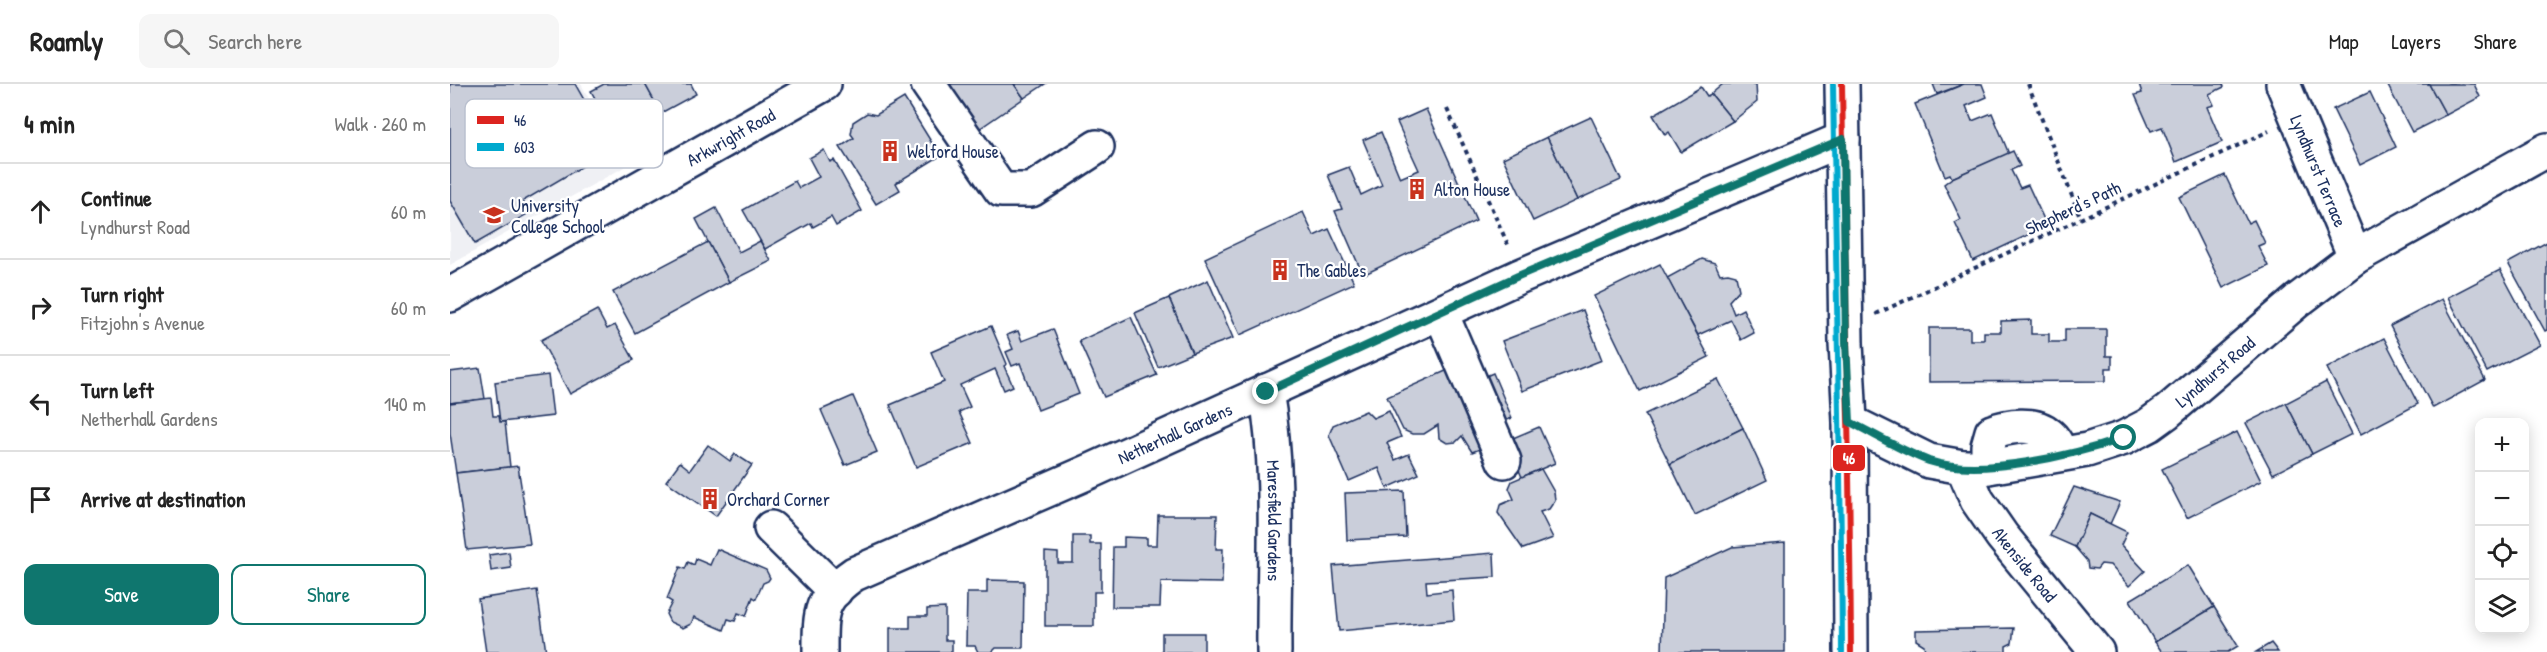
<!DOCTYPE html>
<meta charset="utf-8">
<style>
body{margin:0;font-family:"Patrick Hand",sans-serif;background:#f6f6f6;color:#222}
.controls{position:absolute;right:18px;bottom:18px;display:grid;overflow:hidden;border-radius:12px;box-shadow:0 3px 15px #0003}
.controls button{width:54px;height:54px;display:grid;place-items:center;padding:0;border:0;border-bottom:2px solid #e0e0e0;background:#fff;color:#222;font:30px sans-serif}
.stop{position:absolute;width:18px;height:18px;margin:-14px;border:4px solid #0f766e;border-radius:50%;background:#fff}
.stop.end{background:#0f766e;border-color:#fff;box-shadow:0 2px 6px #0008}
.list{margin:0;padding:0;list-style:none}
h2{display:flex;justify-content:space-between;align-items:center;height:78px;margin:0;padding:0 24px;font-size:26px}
h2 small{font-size:20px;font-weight:400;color:#767676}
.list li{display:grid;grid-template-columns:39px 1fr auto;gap:18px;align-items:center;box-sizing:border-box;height:96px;padding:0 24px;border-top:2px solid #e0e0e0}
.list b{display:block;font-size:22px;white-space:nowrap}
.list p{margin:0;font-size:20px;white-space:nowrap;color:#767676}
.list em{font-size:20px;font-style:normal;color:#767676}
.actions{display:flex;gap:12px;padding:18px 24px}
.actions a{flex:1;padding:14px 0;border:2px solid #0f766e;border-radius:12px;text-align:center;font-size:21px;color:#0f766e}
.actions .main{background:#0f766e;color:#fff}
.icon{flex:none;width:33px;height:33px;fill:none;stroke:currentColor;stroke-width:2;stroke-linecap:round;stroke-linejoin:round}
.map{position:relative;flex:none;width:2097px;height:568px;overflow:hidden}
header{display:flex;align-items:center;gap:36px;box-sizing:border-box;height:84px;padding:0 30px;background:#fff;border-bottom:2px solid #e0e0e0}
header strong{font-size:28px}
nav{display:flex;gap:33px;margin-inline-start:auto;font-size:21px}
.search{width:420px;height:54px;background:#f6f6f6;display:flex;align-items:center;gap:15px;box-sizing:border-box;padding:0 21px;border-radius:12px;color:#767676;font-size:22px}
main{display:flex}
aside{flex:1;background:#fff}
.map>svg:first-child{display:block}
</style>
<header>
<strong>Roamly</strong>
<div class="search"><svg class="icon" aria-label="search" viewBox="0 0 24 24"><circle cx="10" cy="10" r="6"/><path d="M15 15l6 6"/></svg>Search here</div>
<nav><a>Map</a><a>Layers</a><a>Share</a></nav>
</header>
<main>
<aside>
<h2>4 min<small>Walk · 260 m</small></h2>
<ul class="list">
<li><svg class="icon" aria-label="ahead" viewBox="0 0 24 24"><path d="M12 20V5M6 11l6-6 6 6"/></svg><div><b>Continue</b><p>Lyndhurst Road</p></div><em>60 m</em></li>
<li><svg class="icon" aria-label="right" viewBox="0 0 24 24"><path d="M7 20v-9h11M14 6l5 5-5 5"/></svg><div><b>Turn right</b><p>Fitzjohn's Avenue</p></div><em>60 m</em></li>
<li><svg class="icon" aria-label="left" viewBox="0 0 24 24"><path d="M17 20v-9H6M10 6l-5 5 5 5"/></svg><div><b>Turn left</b><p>Netherhall Gardens</p></div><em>140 m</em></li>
<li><svg class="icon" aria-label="arrive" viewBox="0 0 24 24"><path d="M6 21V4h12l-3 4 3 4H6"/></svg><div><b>Arrive at destination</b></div></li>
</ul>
<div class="actions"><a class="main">Save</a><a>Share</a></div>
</aside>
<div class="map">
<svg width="2097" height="568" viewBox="0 0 2097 568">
<rect width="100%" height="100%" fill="#fff"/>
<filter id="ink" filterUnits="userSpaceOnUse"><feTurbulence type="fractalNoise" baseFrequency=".0167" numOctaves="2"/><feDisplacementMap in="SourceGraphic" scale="12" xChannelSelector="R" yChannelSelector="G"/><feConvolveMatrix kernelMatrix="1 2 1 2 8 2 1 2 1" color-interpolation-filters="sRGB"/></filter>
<g filter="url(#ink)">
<!-- built -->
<polygon fill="#eff0f4" points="0,0 131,0 176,82 0,181"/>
<!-- building -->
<g fill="#caceda" stroke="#1b2f5e" stroke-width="1.5">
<polygon points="0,0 125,0 162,65 73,117 79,129 25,160 0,117"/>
<polygon points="154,0 195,0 212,31 176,51 169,38 161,43 141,7"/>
<polygon points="195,0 241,0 246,10 211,29"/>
<polygon points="493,0 564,0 574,14 526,47"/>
<polygon points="564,0 595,0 574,14"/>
<polygon points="1273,0 1306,0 1307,18 1283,37 1261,10"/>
<polygon points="1483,0 1514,0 1487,10"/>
<polygon points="1514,0 1532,0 1537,13 1516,22 1522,37 1542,29 1559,70 1502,94 1500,90 1495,92 1465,20"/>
<polygon points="1689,0 1773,0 1774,3 1759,10 1764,21 1757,23 1772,58 1726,78 1712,43 1701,47 1685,11 1692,9"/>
<polygon points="1937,0 1979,0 1996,31 1962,48"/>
<polygon points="1979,0 2024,0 2030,13 1996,31"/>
<polygon points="1251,3 1257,12 1261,10 1283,37 1231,68 1219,48 1215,51 1203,31"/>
<polygon points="1920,8 1946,63 1910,81 1883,25"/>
<polygon points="454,14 490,72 446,99 450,106 426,120 390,63 404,54 401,50 403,38 417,29 426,31"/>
<polygon points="976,25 1026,137 913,191 885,127 892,125 878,91 899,83 911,111 932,101 913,56 931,48 950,94 969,86 947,38"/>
<polygon points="1141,33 1171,96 1127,116 1097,53"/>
<polygon points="1097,53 1127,116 1083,137 1053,74"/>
<polygon points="374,66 380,78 384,76 412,127 386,142 381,133 363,143 361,139 315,165 293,126 345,97 349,104 369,93 359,74"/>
<polygon points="1563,67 1570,82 1561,86 1570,104 1578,101 1597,142 1523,177 1505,139 1511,136 1494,100 1502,94"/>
<polygon points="1775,91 1798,139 1804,136 1815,159 1808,162 1818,182 1773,204 1729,113"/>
<polygon points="266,124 289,168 310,157 321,177 279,198 246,135"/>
<polygon points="853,128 864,152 879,145 904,199 790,251 755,174"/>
<polygon points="258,158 279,198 185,249 163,208"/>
<polygon points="2097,158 2097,246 2095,247 2058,179"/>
<polygon points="1252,175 1265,179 1270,190 1278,189 1286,191 1289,206 1279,217 1284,230 1293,225 1304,249 1291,256 1281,236 1248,251 1217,194"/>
<polygon points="1210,180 1259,273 1190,307 1144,212"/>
<polygon points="2050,186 2090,261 2037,288 1998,213"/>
<polygon points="758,196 783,254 742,269 719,214"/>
<polygon points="719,214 742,269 708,283 685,229"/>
<polygon points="1992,215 2035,296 1983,324 1940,242"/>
<polygon points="147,226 157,245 165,241 184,276 120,310 91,256"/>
<polygon points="1133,226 1152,276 1072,307 1052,257"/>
<polygon points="681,233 707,291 654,313 629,257"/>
<polygon points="1581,236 1581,250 1599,250 1599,258 1615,258 1615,245 1656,245 1656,272 1662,272 1662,284 1656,284 1656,297 1479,298 1479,244 1520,244 1520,256 1534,256 1534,248 1551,248 1551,237"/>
<polygon points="541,242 557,280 554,282 563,302 554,306 545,285 510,301 520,323 509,328 523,359 466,383 440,321 494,298 481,268"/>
<polygon points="603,245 629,310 588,326 570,279 562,282 556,268 563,265 557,251 568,247 572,257"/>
<polygon points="1934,254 1968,320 1911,350 1877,284"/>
<polygon points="30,284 35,315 0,319 0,288"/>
<polygon points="998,286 1035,363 1022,368 1012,352 1006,358 997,359 989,354 988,341 974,350 962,350 953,346 937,313"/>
<polygon points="1043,289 1062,334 1047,340 1029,295"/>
<polygon points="98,291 103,332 50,338 45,298"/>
<polygon points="1268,295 1293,344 1220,380 1195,330"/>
<polygon points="1876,298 1902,350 1862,370 1836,319"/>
<polygon points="403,312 427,368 395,381 371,326"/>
<polygon points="41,314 43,332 49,332 50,338 55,338 60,383 6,389 0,349 0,319"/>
<polygon points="1836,319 1862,370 1823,390 1796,339"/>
<polygon points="916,327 923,334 939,327 951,353 937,359 945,376 959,370 969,390 937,404 929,384 899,397 879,351 883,341"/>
<polygon points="1089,343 1105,379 1072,393 1056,357"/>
<polygon points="1293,344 1317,396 1245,431 1220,380"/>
<polygon points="1787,348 1811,397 1737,434 1712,385"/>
<polygon points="258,361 280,377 285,370 302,381 266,432 216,397 230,378 240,386"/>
<polygon points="68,382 80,460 17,466 6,389"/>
<polygon points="1091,385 1104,408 1105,416 1099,425 1090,428 1103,454 1073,465 1048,429 1050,421 1064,415 1059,404 1062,397"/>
<polygon points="1624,403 1670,418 1660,440 1640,430 1625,463 1600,452"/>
<polygon points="954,407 956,453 897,456 895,409"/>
<polygon points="1640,430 1677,448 1671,461 1695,487 1679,502 1660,481 1651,480 1647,485 1638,484 1637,477 1625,463"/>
<polygon points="708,431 767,431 766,465 773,465 772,499 711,498 710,523 662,523 663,463 674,463 674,453 697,454 697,461 707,461"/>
<polygon points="623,452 640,452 640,460 651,460 651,508 644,508 644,542 595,542 595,468 608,469 608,479 623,479"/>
<polygon points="1335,459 1335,568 1212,568 1214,494 1282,463"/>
<polygon points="267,465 316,486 320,494 318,497 313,499 306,515 303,513 296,532 288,529 285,537 278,535 274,546 244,533 241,540 233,544 220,538 216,530 222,518 217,515 230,483 235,485 238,478 244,481 246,475 260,481"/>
<polygon points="59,468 61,484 41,487 39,471"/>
<polygon points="1044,469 1045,493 976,497 977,509 1002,506 1004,536 889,547 883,482"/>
<polygon points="1738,481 1764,523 1705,558 1680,516"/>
<polygon points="537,496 574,497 573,564 546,564 542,568 528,568 525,562 516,562 517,509 537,509"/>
<polygon points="87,506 96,568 36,568 28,515"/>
<polygon points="1764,523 1788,562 1778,568 1712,568 1705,558"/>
<polygon points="495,524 495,556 502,556 502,568 440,568 440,544 460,544 460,532 477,532 477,525"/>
<polygon points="1564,544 1562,559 1556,562 1556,568 1475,568 1474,561 1466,556 1466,546"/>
<rect x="712" y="549" width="42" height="19"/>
<polygon points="1821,559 1828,568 1806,568"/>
</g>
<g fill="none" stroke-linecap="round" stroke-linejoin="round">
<defs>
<g id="minor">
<polyline points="478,0 551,106 581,106 647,63"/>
<path id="s1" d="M1833 0 1905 173"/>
<path id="s2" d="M0 211 374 0"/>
<polyline points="991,229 1054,377"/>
<path id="s3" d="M816 307C831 393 823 481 824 568"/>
<path id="s4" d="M1400 338 1479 377 1513 383H1538L1637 366 1674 354 1699 341 1717 328 1847 217 1905 173 2097 66"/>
<path id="s5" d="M1513 383 1527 416 1552 452 1647 568"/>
<path d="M1538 383V362L1542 348C1557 342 1585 338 1598 350 1605 355 1608 363 1611 370"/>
<polyline points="321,444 385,507"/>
<path id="s6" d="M370 568C370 529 369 514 404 490L643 386 1068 193 1393 55"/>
</g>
<polyline id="major" points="1392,0 1396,259 1400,338 1401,568"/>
</defs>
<!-- minor casing -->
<use href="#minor" stroke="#1b2f5e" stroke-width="38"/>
<!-- major casing -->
<use href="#major" stroke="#1b2f5e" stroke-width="38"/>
<!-- path -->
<g stroke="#1b2f5e" stroke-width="4" stroke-dasharray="4.5 4.5" stroke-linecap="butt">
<polyline points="1578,0 1631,135"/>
<polyline points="997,25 1059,163"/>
<polyline points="1426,230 1819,47"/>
</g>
<!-- minor -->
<use href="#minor" stroke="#fff" stroke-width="33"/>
<!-- major -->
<use href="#major" stroke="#fff" stroke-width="33"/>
<defs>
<path id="bus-1" d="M1392 0C1395 189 1400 379 1401 568"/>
<path id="bus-2" d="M1383 0C1386 190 1391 379 1392 568"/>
</defs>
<!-- bus-1 casing -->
<use href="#bus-1" stroke="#fff" stroke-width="10"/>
<!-- bus-2 casing -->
<use href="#bus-2" stroke="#fff" stroke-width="10"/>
<!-- bus-1 -->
<use href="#bus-1" stroke="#dc241f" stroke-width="6"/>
<!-- bus-2 -->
<use href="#bus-2" stroke="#00a9ce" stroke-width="6"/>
</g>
</g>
<g fill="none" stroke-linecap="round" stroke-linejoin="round" filter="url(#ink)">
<!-- route -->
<path stroke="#0f766e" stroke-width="8" d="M816 308 1068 192 1393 55 1396 259 1400 338C1426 351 1452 367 1479 377 1530 394 1624 371 1674 354"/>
</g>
<!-- icons -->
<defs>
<symbol id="building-bare" viewBox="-9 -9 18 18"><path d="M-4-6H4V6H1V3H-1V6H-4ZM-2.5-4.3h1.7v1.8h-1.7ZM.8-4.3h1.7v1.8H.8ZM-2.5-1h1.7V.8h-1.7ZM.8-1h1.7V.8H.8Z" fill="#c8321e" stroke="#fff" stroke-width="2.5" paint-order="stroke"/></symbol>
<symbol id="school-bare" viewBox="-9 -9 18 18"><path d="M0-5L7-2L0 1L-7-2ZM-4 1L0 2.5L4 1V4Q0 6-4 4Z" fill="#c8321e" stroke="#fff" stroke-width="2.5" paint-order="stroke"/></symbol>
</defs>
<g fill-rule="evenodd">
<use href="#building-bare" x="425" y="52" width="30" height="30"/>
<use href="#building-bare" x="952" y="90" width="30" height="30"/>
<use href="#school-bare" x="29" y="116" width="30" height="30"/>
<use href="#building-bare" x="815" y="171" width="30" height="30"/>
<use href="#building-bare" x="245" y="400" width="30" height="30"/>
</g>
<g text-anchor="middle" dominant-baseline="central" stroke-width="4.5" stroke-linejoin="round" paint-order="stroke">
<!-- street labels -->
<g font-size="18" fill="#1b2f5e" stroke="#fff">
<text stroke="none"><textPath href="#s2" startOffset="322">Arkwright Road</textPath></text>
<text stroke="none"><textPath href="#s1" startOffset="94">Lyndhurst Terrace</textPath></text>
<text transform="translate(1623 124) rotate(-25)">Shepherd's Path</text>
<text stroke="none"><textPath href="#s4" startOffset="400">Lyndhurst Road</textPath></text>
<text stroke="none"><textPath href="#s6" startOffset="441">Netherhall Gardens</textPath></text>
<text stroke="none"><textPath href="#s3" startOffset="130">Maresfield Gardens</textPath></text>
<text stroke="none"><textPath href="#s5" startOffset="116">Akenside Road</textPath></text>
</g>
<!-- poi labels -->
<g font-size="18" fill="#1b2f5e" stroke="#fff" text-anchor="start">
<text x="457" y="67">Welford House</text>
<text x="984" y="105">Alton House</text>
<text x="61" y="121">University<tspan x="61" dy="21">College School</tspan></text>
<text x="847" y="186">The Gables</text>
<text x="277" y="415">Orchard Corner</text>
</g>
</g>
<!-- legend -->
<rect x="15" y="15" width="198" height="69" rx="9" fill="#fff" stroke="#bbc1cf" stroke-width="1.5"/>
<rect x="27" y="32" width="27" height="8" fill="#dc241f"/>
<rect x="27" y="59" width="27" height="8" fill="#00a9ce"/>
<g font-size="16" fill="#1b2f5e">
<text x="64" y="42">46</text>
<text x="64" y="69">603</text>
</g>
<rect stroke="#fff" stroke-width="2" x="1382" y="360" width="34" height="28" rx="6" fill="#dc241f"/>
<g font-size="16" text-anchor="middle" font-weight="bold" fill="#fff">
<text x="1399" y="380">46</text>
</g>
</svg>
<div class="controls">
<button>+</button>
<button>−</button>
<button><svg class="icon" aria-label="locate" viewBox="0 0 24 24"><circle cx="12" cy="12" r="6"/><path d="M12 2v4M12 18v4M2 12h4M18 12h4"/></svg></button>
<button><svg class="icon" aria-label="layers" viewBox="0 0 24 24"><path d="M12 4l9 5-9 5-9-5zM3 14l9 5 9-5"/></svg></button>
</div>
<div class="stop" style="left:1674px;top:354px"></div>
<div class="stop end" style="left:816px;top:308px"></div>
</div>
</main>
